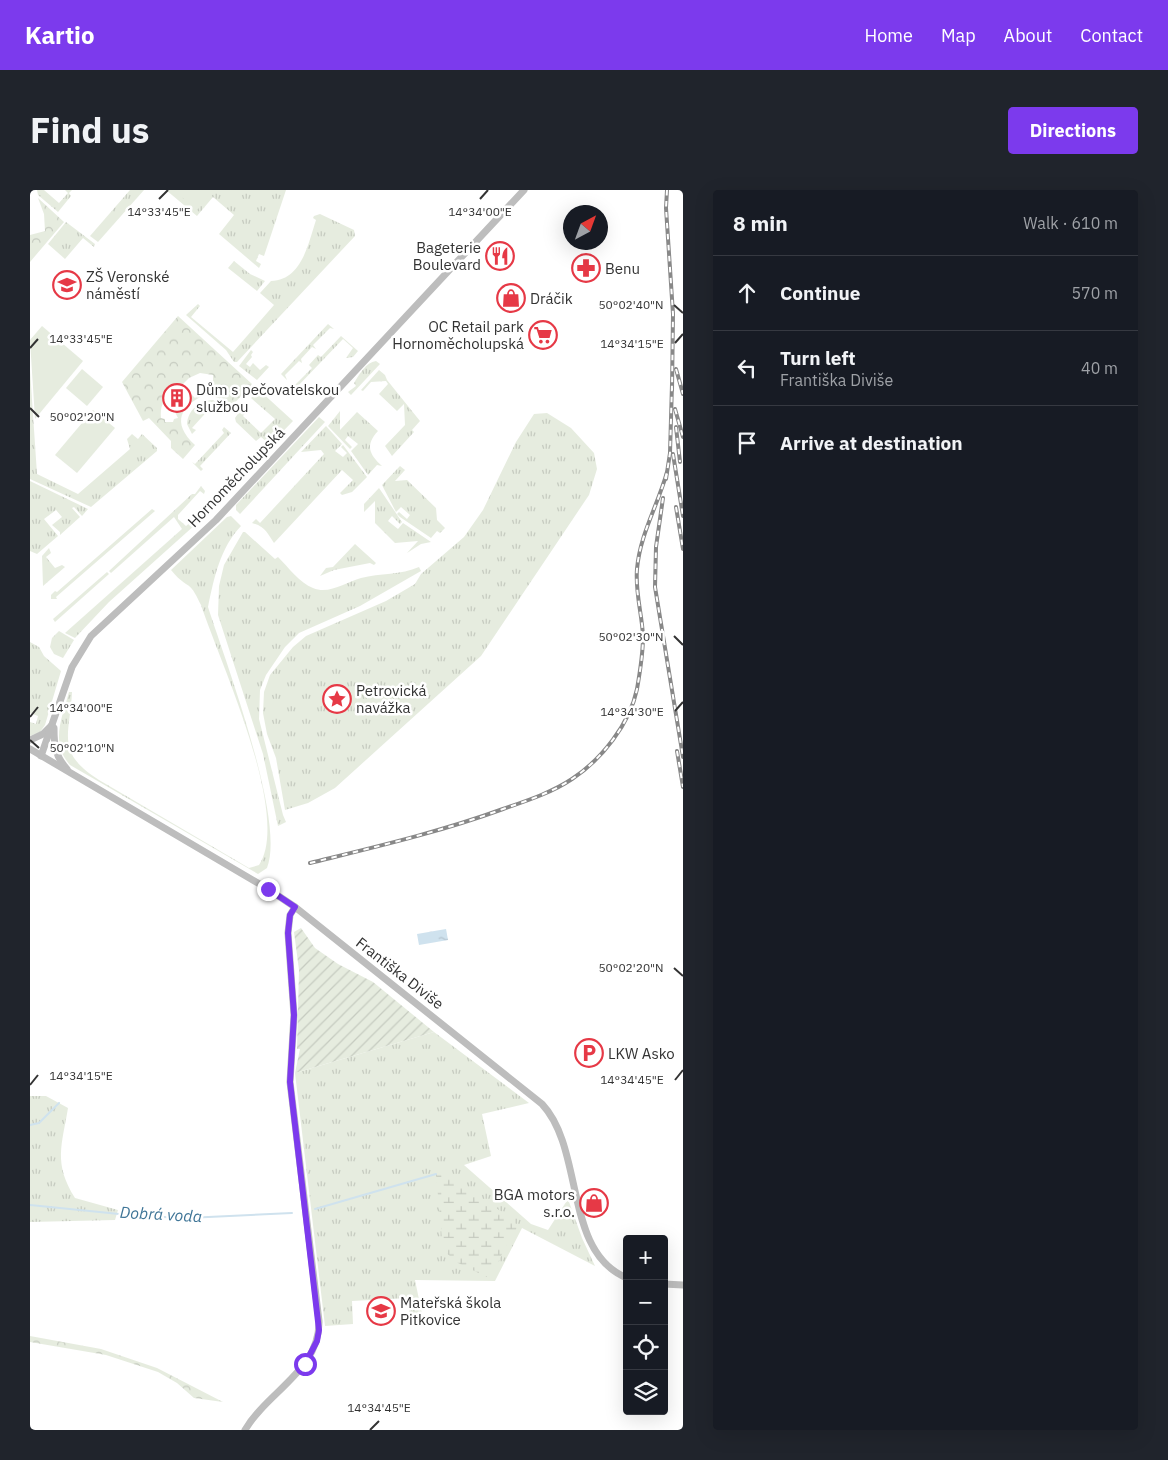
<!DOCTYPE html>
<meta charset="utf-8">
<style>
body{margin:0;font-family:"IBM Plex Sans",sans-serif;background:#20242c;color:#f1f3f6}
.controls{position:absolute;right:15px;bottom:15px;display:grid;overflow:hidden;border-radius:5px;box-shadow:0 5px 20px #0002}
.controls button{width:45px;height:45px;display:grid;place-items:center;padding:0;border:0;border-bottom:1px solid #363941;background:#171b24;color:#f1f3f6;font:25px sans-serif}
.compass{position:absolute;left:533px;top:15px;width:45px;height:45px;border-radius:50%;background:#171b24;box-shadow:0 5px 20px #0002;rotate:41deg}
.stop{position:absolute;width:15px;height:15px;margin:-11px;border:4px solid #7c3aed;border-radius:50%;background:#fff}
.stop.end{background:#7c3aed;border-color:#fff;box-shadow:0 1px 5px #0008}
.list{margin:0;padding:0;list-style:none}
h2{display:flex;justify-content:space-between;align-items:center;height:65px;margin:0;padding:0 20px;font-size:21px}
h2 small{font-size:16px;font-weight:400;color:#9ea1a6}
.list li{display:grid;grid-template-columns:32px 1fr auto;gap:15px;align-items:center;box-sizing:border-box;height:75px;padding:0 20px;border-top:1px solid #363941}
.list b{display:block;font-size:19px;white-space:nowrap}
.list p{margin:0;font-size:16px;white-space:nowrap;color:#9ea1a6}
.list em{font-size:16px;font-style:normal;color:#9ea1a6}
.icon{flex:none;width:28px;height:28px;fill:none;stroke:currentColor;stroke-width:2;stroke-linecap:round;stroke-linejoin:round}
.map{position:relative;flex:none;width:653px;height:1240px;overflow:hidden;border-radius:5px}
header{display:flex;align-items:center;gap:30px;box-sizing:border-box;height:70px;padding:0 25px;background:#7c3aed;color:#fff}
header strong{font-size:24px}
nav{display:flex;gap:28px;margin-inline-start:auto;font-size:18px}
.intro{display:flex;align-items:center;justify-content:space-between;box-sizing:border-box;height:120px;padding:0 30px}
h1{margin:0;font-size:35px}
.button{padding:12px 22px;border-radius:5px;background:#7c3aed;color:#fff;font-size:18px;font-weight:700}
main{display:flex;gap:30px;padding:0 30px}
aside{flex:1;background:#171b24;border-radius:5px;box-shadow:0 5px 20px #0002}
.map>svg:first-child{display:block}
</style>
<header>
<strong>Kartio</strong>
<nav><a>Home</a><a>Map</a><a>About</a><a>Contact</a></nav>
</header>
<div class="intro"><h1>Find us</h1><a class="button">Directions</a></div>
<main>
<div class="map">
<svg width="653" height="1240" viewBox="0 0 653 1240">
<defs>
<pattern id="grass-tufts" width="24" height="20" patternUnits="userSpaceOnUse" patternTransform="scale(1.25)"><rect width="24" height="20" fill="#e6ecdf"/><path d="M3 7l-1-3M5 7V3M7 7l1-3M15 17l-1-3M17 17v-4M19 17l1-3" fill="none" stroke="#c6cbc0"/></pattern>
<pattern id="forest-crowns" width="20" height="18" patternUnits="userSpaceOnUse" patternTransform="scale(1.25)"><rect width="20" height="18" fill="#e6ecdf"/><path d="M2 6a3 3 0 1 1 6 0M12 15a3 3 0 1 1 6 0" fill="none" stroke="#c6cbc0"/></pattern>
<pattern id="wetland-marsh" width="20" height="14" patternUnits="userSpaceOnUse" patternTransform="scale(1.25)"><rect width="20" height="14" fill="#e6ecdf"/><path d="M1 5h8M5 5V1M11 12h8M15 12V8" fill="none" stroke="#c6cbc0"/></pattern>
<pattern id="garden-furrows" width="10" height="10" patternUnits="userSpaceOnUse" patternTransform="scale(1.25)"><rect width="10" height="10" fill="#e6ecdf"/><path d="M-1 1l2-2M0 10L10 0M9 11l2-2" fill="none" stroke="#c6cbc0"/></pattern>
<pattern id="water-ripples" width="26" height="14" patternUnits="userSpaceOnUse" patternTransform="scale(1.25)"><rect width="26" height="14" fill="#cfe2ee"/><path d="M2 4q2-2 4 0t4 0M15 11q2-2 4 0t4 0" fill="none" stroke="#b2c2cd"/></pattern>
</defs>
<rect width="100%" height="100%" fill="#fff"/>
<!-- grass -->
<g fill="url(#grass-tufts)">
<polygon points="7,0 14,0 29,13 38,3 35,0 42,0 39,3 41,6 28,22 8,5"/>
<polygon points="100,0 114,0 68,52 60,46"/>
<polygon points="136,0 256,0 234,66 229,64 226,71 231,74 229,78 189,44 204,25 183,7 167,26"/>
<path d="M290 24 324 40 325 46 207 172H204L196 160 156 125 168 114 170 116 161 127 203 162 244 115 230 103 241 91C272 90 278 54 286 30L283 28 284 26Z"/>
<polygon points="36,32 65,54 64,57 53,48 35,69 18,54"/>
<polygon points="204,71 220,84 235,91 227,101 198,78"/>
<polygon points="298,134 304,139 300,138 283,155 286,159 282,157 271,169 272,173 269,171 255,185 257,190 251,184"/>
<polygon points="311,146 328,161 323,167 316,168 323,158 313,149 267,197 271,201 268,203 262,203 264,196 282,178 279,175 288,165 291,167"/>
<polygon points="221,160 223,162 221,165 222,167 216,174 220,177 223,173 230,180 236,175 239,177 227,190 209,176"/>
<path d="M346 171 350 174 321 205 318 202 326 196 324 193C329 185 336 172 346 171Z"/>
<polygon points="0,180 7,284 48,304 100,259 97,249 102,244 108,249 112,244 127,258 127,261 61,317 0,289"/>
<polygon points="349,180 355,185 357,190 390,231 382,240 384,242 362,266 355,256 375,235 374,214 367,221 349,204 358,194 356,191 341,192 333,201 331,200"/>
<polygon points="229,200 263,231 237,258 234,255 237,252 231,247 226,251 206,232 205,228 212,218 216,222 213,226 231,243 245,229 221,208"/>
<path d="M183 210 190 214 187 217 182 216 162 238 166 240 162 244 157 234C158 220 169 211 183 210Z"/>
<path d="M310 221V240L327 222 348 241C335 255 339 264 352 276L347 275 338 285 321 261 328 254 318 246 315 250 322 257 320 259 298 236Z"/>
<polygon points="517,223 541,238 564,263 567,279 559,305 451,466 305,598 278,613 255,620 246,568 237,544 233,523 234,502 240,485 263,457 276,446 356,411 385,394 391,384 434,347 453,320 486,252 504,224"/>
<polygon points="289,227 295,232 210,324 206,320 206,315"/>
<path d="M296 236 312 254 305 261 313 267 317 263 311 257 313 255 337 287 322 302 312 305 310 303 323 290 312 280 244 353C237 343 236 337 222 333L226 329 230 333 294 264 291 260 271 262Z"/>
<polygon points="194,237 201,243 170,276 173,279 171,281 162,272 165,274 194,243 192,240"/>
<polygon points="370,276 375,280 365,291 377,290 406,318 407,330 415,338 410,343 407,341 401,348 370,327 367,324 369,322 377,329 380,325 371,317 366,322 354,299 352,295"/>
<polygon points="0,291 58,319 52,326 44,317 42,318 50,327 30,345 30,342 22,335 32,327 26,320 14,329 28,346 7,364 0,361"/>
<polygon points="171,296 175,301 174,304 170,301 148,325 148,329 156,336 162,331 166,334 79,412 45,448 35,443 152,339 144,327 81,383 79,381 162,304 165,304"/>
<polygon points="349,298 372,332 370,334 362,326 358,331 368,339 373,333 401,352 391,354 377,363 388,351 365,353 345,333 345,311 334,322 334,314"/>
<polygon points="122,319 125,321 26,407 27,409 21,409 21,405 25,401 27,402"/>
<path d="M201 326 211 336C190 358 184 388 178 417 195 470 256 631 237 678L228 684 40 575C20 553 32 528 39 502H42C40 545 25 562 69 590L219 678 229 675C262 625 189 470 171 415 167 408 164 398 156 394 149 389 146 386 141 380L197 327Z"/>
<path d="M213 342H215L245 369 248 367C258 377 270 393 283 398 299 405 316 392 331 388 350 383 371 385 389 377L391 381 330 416 269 443 255 457 236 485 230 500 229 529 253 625 256 632 248 636 233 564 188 425 189 396 194 375Z"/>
<polygon points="325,354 346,373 344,375 340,373 304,380 290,386 296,378 303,377"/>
<polygon points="19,358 21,363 16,367 25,378 32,375 35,377 13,396 12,366"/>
<polygon points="77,382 79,384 25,432 23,429"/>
<polygon points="29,441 44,450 33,468 24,464 20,457 22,448"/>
<polygon points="0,452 9,457 14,466 31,481 15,535 10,542 0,546 0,532 6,534 8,526 0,523"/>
<polygon points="404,842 499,913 452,924 461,966 434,975 501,1034 518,1040 538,1009 552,1048 565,1076 492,1038 465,1091 385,1090 393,1129 380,1130 378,1108 322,1111 323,1134 295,1136 265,883"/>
<path d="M0 906H16L38 918C32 955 23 973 45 1008L88 1020 85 1030 0 1032Z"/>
</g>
<!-- forest -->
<g fill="url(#forest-crowns)" fill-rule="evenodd">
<polygon points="8,8 34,32 0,72 0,45 15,41 14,24"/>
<path d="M148 126 222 194 200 218 188 208 177 204C150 215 141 233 165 255L153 269 141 258V251L119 228 113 231 92 192ZM170 183 183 185V197H180L179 201 173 198V202L165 208 162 205 148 222H145L148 228 144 229 143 232H135V229L131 228C130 216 133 211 141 202L143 204 159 188Z"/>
<polygon points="0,1146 71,1159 127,1178 193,1212 164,1208 147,1193 128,1182 76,1165 0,1152"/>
</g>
<!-- wetland -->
<path fill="url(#wetland-marsh)" d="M413 983 484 1030 487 1038C474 1054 471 1071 459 1088L428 1073 413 1060 406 984Z"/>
<!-- garden -->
<polygon fill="url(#garden-furrows)" points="271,738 285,758 308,774 343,792 404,842 265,883 270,859 267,859 269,780 264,742"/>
<!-- pitch -->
<g fill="#e6ecdf">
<polygon points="143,0 183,0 167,20"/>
<polygon points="12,136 53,171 5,229 0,150"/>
<polygon points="52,179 73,197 57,216 36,198"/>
<polygon points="63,220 85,238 47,283 25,265"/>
</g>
<!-- water -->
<polygon fill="url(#water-ripples)" points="416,739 418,750 389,755 387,744"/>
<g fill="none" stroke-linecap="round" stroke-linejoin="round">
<!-- stream -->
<g stroke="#cfe2ee" stroke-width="2">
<polyline points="0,935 9,933 29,913"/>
<polyline points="0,1015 109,1026 157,1028 262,1023"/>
<polyline points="285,1019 406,984"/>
</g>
<!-- secondary -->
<g stroke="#bdbdbd" stroke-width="7">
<path d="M24 538C24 555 25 566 37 579"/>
<polyline points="0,550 13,544 22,535"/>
<path d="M0 559 238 699 265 717 512 914C555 960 533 1062 597 1088"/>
<polyline points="11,566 42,477 61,446 186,330 494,0"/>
<polyline points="634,1094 653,1095"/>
<path d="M215 1240C238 1201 290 1180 289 1131L260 892 264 825 258 743 260 725 265 717"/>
</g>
<defs>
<g id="rail">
<polyline points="637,0 636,18 643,124 642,200"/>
<polyline points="646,179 653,204"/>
<polyline points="645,219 653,247"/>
<polyline points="646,237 650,272"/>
<polyline points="643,264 653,326"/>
<polyline points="636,289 640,263 642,194"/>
<polyline points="633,308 626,357 625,397 653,567"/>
<polyline points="646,317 653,359"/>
<polyline points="647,561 653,597"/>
<path d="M280 673C345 657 410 642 473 619 496 611 521 603 542 589 571 570 600 534 607 499 610 482 613 464 613 446 612 424 605 402 607 379 610 344 628 315 637 282"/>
</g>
</defs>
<!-- rail casing -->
<use href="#rail" stroke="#888" stroke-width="4"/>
<!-- rail -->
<use href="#rail" stroke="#fff" stroke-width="2" stroke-dasharray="5.5" stroke-linecap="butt"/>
</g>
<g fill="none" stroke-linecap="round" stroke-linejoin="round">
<!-- route -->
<polyline stroke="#7c3aed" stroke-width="6" points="238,699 265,717 260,725 258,743 264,825 260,892 289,1140 287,1151 275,1174"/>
</g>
<!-- ticks -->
<path fill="none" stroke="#333" stroke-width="2" d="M129 9 138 0M450 9 458 0M644 115 653 123M645 153 653 144M0 158 8 149M0 218 9 227M644 446 653 455M645 521 653 512M0 527 8 517M0 550 9 558M644 778 653 786M645 890 653 880M0 895 8 885M340 1240 349 1231"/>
<!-- icons -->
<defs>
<symbol id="restaurant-ring" viewBox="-11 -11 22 22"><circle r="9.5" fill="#fff" stroke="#e63946" stroke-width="1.5"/><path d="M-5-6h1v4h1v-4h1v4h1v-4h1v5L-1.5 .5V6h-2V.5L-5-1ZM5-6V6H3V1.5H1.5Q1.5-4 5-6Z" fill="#e63946"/></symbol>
<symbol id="pharmacy-ring" viewBox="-11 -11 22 22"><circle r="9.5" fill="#fff" stroke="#e63946" stroke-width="1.5"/><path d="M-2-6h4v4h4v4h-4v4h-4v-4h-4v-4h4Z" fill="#e63946"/></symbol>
<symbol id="school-ring" viewBox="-11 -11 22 22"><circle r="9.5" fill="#fff" stroke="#e63946" stroke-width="1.5"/><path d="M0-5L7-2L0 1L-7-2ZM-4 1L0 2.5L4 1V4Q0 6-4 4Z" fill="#e63946"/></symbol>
<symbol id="shop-ring" viewBox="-11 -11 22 22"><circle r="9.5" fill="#fff" stroke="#e63946" stroke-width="1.5"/><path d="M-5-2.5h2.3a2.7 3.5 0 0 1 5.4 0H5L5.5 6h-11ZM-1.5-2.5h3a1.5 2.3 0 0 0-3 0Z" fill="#e63946"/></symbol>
<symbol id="supermarket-ring" viewBox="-11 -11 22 22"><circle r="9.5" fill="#fff" stroke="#e63946" stroke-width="1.5"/><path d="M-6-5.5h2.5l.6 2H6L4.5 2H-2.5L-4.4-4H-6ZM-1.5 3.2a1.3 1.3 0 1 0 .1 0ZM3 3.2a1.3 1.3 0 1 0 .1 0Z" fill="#e63946"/></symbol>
<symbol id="building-ring" viewBox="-11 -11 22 22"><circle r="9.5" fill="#fff" stroke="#e63946" stroke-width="1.5"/><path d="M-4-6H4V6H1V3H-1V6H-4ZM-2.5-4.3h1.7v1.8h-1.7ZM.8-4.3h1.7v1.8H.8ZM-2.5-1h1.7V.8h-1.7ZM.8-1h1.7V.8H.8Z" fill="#e63946"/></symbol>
<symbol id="sight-ring" viewBox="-11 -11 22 22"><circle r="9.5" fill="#fff" stroke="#e63946" stroke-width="1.5"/><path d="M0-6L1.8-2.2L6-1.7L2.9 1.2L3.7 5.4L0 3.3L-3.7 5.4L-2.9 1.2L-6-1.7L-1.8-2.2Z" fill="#e63946"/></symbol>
<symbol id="parking-ring" viewBox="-11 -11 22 22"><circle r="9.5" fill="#fff" stroke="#e63946" stroke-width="1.5"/><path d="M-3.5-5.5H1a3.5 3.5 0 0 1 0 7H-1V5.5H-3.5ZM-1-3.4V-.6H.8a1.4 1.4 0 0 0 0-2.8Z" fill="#e63946"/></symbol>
</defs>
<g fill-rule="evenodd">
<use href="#restaurant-ring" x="454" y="50" width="32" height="32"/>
<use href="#pharmacy-ring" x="540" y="62" width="32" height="32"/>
<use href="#school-ring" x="21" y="79" width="32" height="32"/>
<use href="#shop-ring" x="465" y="92" width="32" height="32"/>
<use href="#supermarket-ring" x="497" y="129" width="32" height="32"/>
<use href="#building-ring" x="131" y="192" width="32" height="32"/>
<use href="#sight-ring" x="291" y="493" width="32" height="32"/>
<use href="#parking-ring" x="543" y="847" width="32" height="32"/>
<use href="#shop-ring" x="548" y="997" width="32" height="32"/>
<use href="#school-ring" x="335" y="1105" width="32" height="32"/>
</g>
<g text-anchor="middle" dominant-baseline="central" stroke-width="5" stroke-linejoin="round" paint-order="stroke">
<!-- poi labels -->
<g font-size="15" fill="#333" stroke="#fff" text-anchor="start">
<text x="451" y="57" text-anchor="end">Bageterie<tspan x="451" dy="17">Boulevard</tspan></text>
<text x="575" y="78">Benu</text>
<text x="56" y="86">ZŠ Veronské<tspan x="56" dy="17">náměstí</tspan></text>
<text x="500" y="108">Dráčik</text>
<text x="494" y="136" text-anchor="end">OC Retail park<tspan x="494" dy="17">Hornoměcholupská</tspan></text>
<text x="166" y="199">Dům s pečovatelskou<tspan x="166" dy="17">službou</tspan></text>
<text x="326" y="500">Petrovická<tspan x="326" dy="17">navážka</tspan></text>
<text x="578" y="863">LKW Asko</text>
<text x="545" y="1004" text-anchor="end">BGA motors<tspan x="545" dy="17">s.r.o.</tspan></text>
<text x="370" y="1112">Mateřská škola<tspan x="370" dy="17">Pitkovice</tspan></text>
</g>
<!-- street labels -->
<g font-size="15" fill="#333" stroke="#fff">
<text transform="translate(206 287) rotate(-46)">Hornoměcholupská</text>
<text transform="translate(370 783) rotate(38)">Františka Diviše</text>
</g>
<!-- water labels -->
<g font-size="16" font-style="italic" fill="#3f7597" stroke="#fff">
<text transform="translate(131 1024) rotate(3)">Dobrá voda</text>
</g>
</g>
<g font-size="12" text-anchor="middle" fill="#333" stroke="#fff" stroke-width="5" stroke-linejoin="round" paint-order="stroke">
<text x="129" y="26">14°33'45"E</text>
<text x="450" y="26">14°34'00"E</text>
<text x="601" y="119">50°02'40"N</text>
<text x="51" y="153">14°33'45"E</text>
<text x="602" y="158">14°34'15"E</text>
<text x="52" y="231">50°02'20"N</text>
<text x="601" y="451">50°02'30"N</text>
<text x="51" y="522">14°34'00"E</text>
<text x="602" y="526">14°34'30"E</text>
<text x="52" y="562">50°02'10"N</text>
<text x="601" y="782">50°02'20"N</text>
<text x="51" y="890">14°34'15"E</text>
<text x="602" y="894">14°34'45"E</text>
<text x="349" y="1222">14°34'45"E</text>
</g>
</svg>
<div class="controls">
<button>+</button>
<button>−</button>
<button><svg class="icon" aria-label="locate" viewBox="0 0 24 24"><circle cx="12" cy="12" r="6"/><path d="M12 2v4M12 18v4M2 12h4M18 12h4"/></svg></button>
<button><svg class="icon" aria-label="layers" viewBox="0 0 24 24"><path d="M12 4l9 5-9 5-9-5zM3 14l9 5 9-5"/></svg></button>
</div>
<svg class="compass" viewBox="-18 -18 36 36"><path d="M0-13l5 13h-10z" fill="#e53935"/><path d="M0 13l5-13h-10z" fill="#9ea1a6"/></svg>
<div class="stop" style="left:275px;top:1174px"></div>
<div class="stop end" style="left:238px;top:699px"></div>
</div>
<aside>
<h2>8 min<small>Walk · 610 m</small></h2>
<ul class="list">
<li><svg class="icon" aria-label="ahead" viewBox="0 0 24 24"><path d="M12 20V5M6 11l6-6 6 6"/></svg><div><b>Continue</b></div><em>570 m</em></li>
<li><svg class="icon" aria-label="left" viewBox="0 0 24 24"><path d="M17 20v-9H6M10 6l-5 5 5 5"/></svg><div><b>Turn left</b><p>Františka Diviše</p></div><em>40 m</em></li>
<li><svg class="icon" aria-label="arrive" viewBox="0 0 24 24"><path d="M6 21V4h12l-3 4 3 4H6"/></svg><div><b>Arrive at destination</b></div></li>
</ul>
</aside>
</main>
